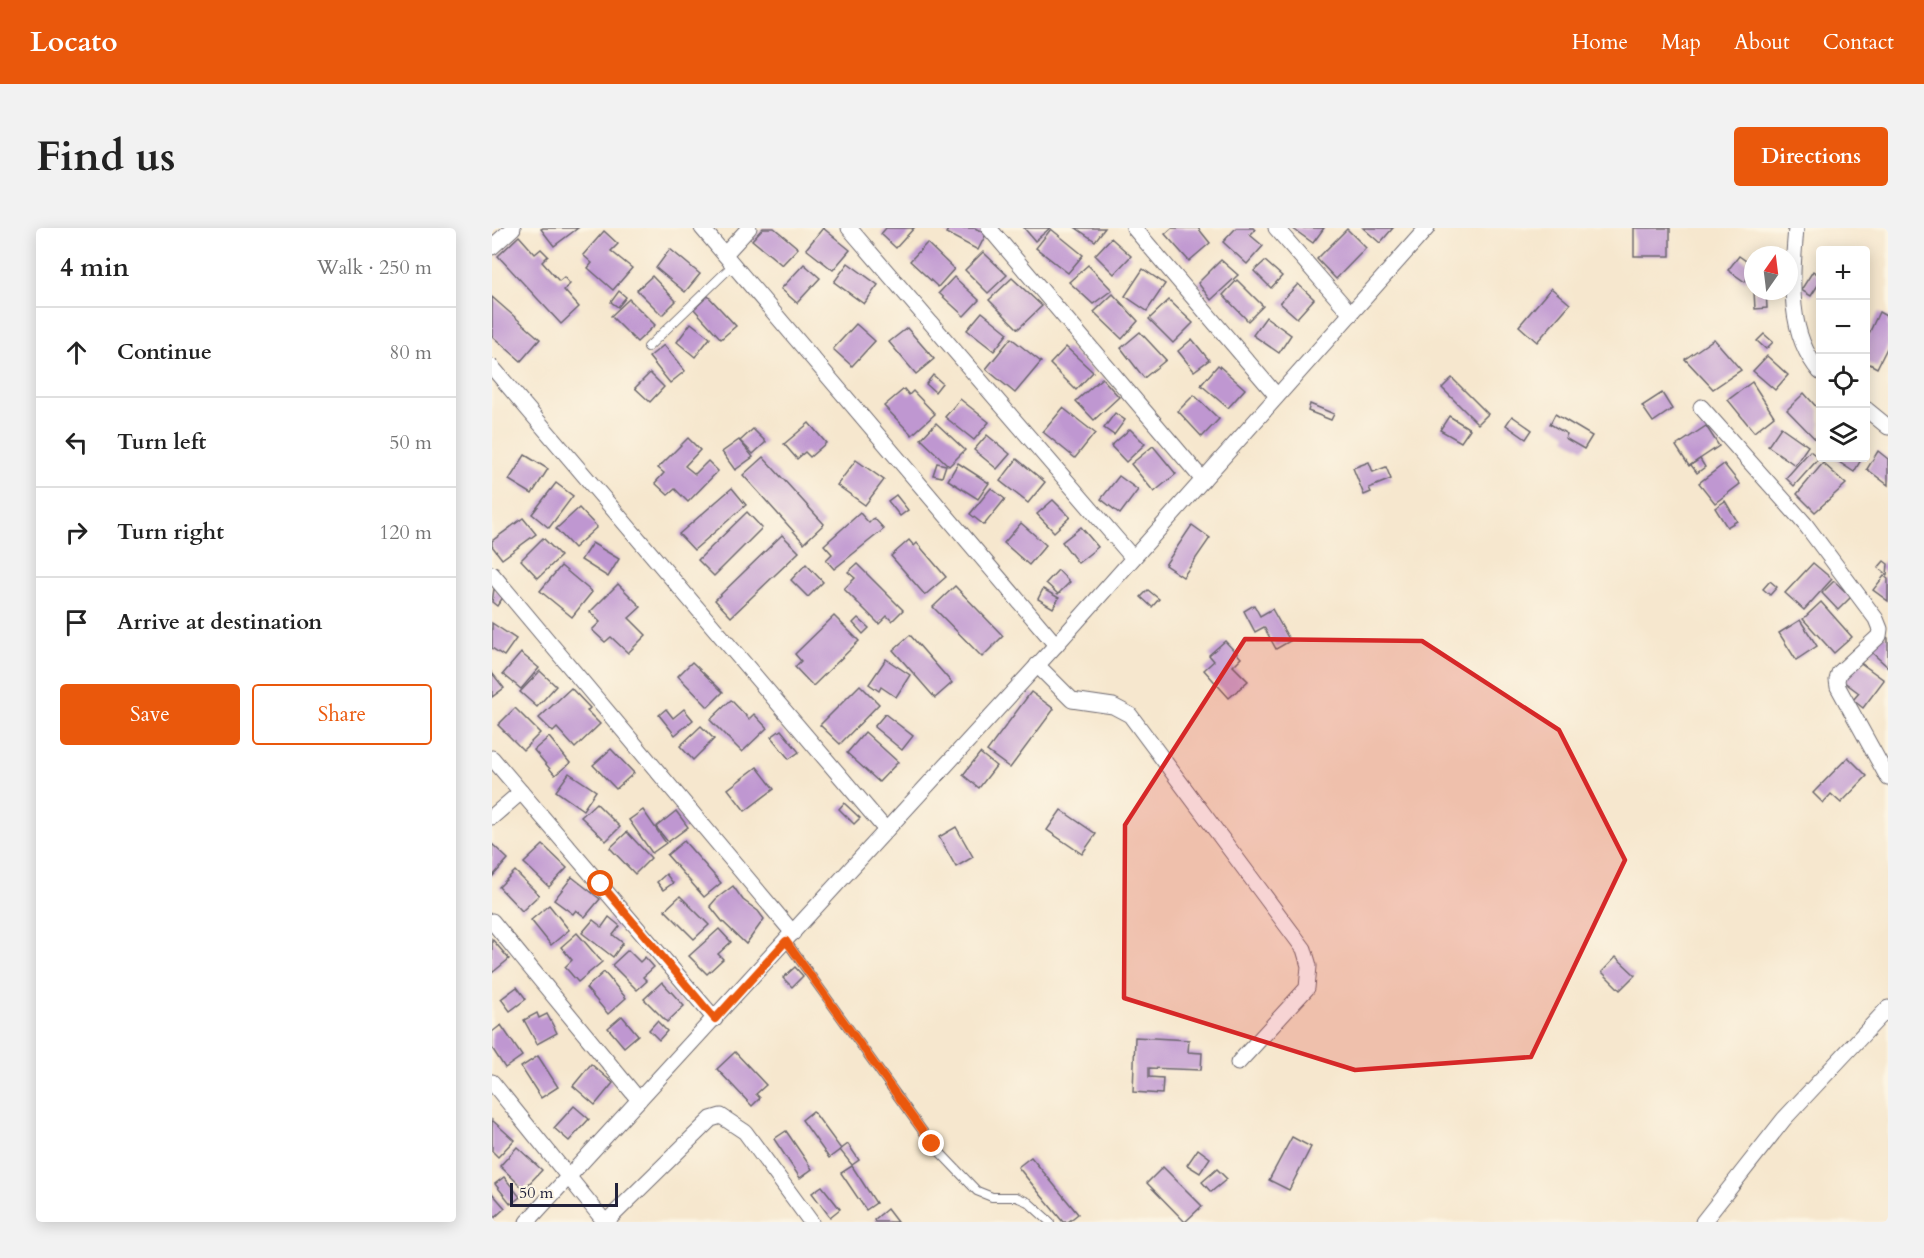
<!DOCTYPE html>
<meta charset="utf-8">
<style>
body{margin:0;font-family:Cardo,serif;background:#f2f2f2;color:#222}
.controls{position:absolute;right:18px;top:18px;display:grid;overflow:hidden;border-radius:6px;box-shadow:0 3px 15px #0003}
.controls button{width:54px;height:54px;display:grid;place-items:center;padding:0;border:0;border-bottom:2px solid #e0e0e0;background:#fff;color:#222;font:30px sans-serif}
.compass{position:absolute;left:1252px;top:18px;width:54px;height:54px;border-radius:50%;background:#fff;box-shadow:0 3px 15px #0003;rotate:14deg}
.scale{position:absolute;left:18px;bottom:15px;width:108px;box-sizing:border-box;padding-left:6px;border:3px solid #22223b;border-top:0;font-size:16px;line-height:21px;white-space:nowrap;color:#22223b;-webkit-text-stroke:4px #fcf5e5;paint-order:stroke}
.stop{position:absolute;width:18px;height:18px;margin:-14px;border:4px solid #ea580c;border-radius:50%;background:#fff}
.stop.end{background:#ea580c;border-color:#fff;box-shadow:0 2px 6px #0008}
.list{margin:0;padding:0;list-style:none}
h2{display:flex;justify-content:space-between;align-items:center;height:78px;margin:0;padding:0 24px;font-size:26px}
h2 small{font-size:20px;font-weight:400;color:#767676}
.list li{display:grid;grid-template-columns:39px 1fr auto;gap:18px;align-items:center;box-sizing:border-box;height:90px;padding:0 24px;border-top:2px solid #e0e0e0}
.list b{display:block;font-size:22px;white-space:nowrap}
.list em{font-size:20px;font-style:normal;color:#767676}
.actions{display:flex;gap:12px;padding:18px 24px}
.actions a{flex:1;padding:14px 0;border:2px solid #ea580c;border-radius:6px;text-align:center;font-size:21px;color:#ea580c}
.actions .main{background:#ea580c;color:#fff}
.icon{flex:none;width:33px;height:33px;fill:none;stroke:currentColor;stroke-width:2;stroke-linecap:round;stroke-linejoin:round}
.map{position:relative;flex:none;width:1396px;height:994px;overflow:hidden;border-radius:6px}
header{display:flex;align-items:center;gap:36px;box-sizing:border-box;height:84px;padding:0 30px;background:#ea580c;color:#fff}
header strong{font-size:28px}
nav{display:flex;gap:33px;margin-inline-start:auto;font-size:21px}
.intro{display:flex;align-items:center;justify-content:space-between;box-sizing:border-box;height:144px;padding:0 36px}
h1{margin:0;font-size:42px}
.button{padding:15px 27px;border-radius:6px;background:#ea580c;color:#fff;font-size:21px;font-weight:700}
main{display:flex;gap:36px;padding:0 36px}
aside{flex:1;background:#fff;border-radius:6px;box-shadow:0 3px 15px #0003}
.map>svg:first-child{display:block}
</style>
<header>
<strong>Locato</strong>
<nav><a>Home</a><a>Map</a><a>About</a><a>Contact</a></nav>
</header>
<div class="intro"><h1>Find us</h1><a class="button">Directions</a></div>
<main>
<aside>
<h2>4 min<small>Walk · 250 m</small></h2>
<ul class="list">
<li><svg class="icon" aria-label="ahead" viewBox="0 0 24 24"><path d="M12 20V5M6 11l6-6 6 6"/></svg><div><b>Continue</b></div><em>80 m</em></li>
<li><svg class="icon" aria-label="left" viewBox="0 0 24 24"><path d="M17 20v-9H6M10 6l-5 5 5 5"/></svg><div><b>Turn left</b></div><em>50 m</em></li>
<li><svg class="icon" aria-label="right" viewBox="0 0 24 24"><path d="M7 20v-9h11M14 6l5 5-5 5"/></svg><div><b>Turn right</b></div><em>120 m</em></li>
<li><svg class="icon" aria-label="arrive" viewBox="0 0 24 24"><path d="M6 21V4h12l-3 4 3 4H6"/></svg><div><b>Arrive at destination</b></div></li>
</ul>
<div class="actions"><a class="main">Save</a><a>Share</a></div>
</aside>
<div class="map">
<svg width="1396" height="994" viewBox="0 0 1396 994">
<rect width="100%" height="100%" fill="#fcf5e5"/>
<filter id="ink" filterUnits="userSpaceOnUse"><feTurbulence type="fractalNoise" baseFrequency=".0167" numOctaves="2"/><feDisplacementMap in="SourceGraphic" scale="12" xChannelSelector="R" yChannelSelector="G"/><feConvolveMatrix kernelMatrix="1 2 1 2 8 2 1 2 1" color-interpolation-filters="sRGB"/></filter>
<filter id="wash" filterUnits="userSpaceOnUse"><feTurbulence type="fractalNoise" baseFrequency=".008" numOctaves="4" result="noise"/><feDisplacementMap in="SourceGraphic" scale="24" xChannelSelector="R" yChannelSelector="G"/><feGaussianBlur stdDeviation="1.35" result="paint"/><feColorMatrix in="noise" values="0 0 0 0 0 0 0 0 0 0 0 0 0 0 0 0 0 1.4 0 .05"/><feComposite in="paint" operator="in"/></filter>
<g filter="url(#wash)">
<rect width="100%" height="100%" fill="#f6e7ce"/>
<g id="blocks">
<!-- building -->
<g fill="#bf97d1">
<polygon points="51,0 86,0 62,18 49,1"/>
<polygon points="271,0 282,0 306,20 290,37 260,12"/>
<polygon points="331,0 358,22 341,42 314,21"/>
<polygon points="394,0 422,0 404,20 389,6"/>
<polygon points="457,0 483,0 494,6 486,22 454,5"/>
<polygon points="532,0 558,0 543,13"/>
<polygon points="584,0 613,0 603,13"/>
<polygon points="680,0 706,0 718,15 697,33 673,6"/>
<polygon points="744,0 761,0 763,2 758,7 771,18 755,36 731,14"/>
<polygon points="800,0 832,0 821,15"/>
<polygon points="871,0 901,0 888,15"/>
<rect x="1142" y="0" width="36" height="28"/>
<polygon points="559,1 591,27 576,45 544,20"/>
<polygon points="855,1 874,20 844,51 825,31"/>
<polygon points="112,3 126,16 119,23 140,40 121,62 96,40 100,35 91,27"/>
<polygon points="27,8 43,26 49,21 56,28 50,34 67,53 72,49 78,56 72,62 87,79 69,96 6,28"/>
<polygon points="619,10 639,28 622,46 603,27"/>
<polygon points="435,15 462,41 446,59 418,33"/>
<polygon points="178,21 208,46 193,64 164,40"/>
<polygon points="491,24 515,47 496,65 473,42"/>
<polygon points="1247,28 1261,38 1261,42 1253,54 1236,42"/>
<polygon points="729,32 746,47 719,72 706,55"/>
<polygon points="773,33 790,48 779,60 762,43"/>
<polygon points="356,35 386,57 372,76 342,54"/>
<polygon points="312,36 328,50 305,75 289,61"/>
<polygon points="596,37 620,62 601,76 577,54"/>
<polygon points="651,41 673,56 655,83 633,68"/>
<polygon points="1321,43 1328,48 1328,54 1319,68 1309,62"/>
<polygon points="160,48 184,73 170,87 145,62"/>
<polygon points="462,49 487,72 472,88 447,65"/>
<polygon points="520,50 550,78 526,101 497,72"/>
<polygon points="745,52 771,78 756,93 731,67"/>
<polygon points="806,56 822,71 805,90 788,75"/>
<polygon points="1059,60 1078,76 1045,114 1027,98"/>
<polygon points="127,63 134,69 126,79 119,74"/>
<polygon points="1262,63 1274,63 1275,80 1263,81"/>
<polygon points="621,66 646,93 630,111 602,84"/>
<polygon points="216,68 244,98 229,111 202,81"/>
<polygon points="0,69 48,111 29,133 0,108"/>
<polygon points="137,71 163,97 145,114 119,88"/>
<polygon points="677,72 701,95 681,115 657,91"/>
<polygon points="490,84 516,105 502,123 475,102"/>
<polygon points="1387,84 1396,89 1396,118 1385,140 1374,134 1374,112"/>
<polygon points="774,89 799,107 787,125 761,107"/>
<polygon points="199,95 218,110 203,129 185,114"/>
<polygon points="364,96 383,113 360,138 341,121"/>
<polygon points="415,100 442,131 424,146 397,114"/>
<polygon points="648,104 674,132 652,150 629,120"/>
<polygon points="1272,106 1281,114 1274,121 1265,113"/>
<polygon points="519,110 549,134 523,165 494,141"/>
<polygon points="700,111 717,132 702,143 686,123"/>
<polygon points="1222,111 1249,142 1221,161 1193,131"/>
<polygon points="172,117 193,143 178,155 157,129"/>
<polygon points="574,119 601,144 584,162 558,136"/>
<polygon points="1275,128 1296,147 1283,162 1261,143"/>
<polygon points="726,137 753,161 736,180 709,157"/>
<polygon points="158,145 172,159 158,174 143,160"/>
<polygon points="441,147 450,155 443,164 434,156"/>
<polygon points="610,150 627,169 602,192 584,173"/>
<polygon points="960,150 996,186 986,196 950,160"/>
<polygon points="1260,154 1282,188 1262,204 1236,172"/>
<polygon points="412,161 417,167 421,163 443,186 420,207 392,178"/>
<polygon points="1170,165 1180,181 1161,194 1150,178"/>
<polygon points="1312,165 1328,183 1328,216 1295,182"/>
<polygon points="702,167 727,191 710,209 686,183"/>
<polygon points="468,171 497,194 482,212 453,189"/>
<polygon points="818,176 842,186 839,192 816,183"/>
<polygon points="571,180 603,205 583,230 551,204"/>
<polygon points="623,185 633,192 622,207 612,200"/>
<polygon points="1063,186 1100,208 1092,221 1073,210 1075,206 1058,196"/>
<polygon points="957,188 978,201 969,214 948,202"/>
<polygon points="1020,188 1040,202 1034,211 1014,197"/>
<polygon points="317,195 334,215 318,229 313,224 305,231 292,216"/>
<polygon points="444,195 473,222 457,238 429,211"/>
<polygon points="1214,198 1227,218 1197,238 1184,218"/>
<polygon points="1289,199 1316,218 1303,237 1276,218"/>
<polygon points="261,201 274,214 261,226 248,213"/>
<polygon points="638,201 653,216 634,234 619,218"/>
<polygon points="495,207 518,226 505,241 482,222"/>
<polygon points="196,210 208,222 193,238 203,246 216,233 226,243 196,274 183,261 176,267 163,255 172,245 166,240"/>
<polygon points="247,212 261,229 243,242 230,224"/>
<polygon points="661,218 684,246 662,264 639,236"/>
<polygon points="1318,223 1327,230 1302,258 1294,250"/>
<polygon points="1386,223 1396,231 1396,257 1375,241"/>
<polygon points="33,227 56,241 40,266 17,252"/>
<polygon points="271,229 332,296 312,315 251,247"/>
<polygon points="1341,230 1370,230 1362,244"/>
<polygon points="525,231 553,254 536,275 508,253"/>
<polygon points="1208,231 1213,239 1205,245 1199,237"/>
<polygon points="364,232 392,252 373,277 345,257"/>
<polygon points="877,234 881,244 894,239 899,251 877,260 879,264 872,267 861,240"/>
<polygon points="445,235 454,237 450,249 441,247"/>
<polygon points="466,235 497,255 486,271 456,252"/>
<polygon points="1331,235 1354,256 1323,284 1305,266"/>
<polygon points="1232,236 1248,256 1223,275 1207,255"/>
<polygon points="627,248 646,262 628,286 609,271"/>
<polygon points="64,255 81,268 57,300 40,286"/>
<polygon points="240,260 254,277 202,322 187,306"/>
<polygon points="499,260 513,271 492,297 478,286"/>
<polygon points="404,267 416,282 408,288 396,273"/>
<polygon points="561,272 578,289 562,304 545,286"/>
<polygon points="1233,273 1245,293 1235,299 1223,280"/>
<polygon points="87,280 105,299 82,320 64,301"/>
<polygon points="255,284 270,300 222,348 206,332"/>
<polygon points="368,285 377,295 382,290 392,301 342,341 334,332 340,326 332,317"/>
<polygon points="31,290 44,306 10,331 0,318 0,313"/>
<polygon points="529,295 554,317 537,337 512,315"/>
<polygon points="700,297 718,310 691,349 673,337"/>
<polygon points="589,299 606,319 586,335 570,314"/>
<polygon points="290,307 307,324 239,389 223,372"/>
<polygon points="51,310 69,328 46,350 29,332"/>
<polygon points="417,312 422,318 425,315 454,349 433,367 399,328"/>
<polygon points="100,315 127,331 116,349 89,332"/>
<polygon points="1392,333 1396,336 1395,347 1386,340"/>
<polygon points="1321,335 1340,351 1312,382 1293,365"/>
<polygon points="314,336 331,354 316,369 299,352"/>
<polygon points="365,336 411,382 400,393 395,388 387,396 352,361 363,350 356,344"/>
<polygon points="69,338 100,364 80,389 48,363"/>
<polygon points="566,342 578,354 566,366 554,355"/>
<polygon points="1392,348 1396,351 1396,373 1381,362"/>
<polygon points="1278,353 1285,359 1278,367 1271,361"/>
<polygon points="1342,353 1359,369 1346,382 1330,365"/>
<polygon points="126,356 149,379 137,390 154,407 136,425 119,409 113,414 100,402 108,394 98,384"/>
<polygon points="463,358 511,408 490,429 441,379"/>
<polygon points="2,361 12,368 5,378 0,374"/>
<polygon points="551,361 567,370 561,380 546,371"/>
<polygon points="656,362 667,371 660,379 649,369"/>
<polygon points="1329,374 1360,409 1342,425 1311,391"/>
<polygon points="762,377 768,388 780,381 798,413 784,421 772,399 763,404 752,383"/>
<polygon points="342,388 367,413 321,458 303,439 309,433 303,426"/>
<polygon points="366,390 377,400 371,406 361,395"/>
<polygon points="1308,392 1325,418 1304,432 1287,405"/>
<polygon points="0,395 24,411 12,428 0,420"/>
<polygon points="1391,406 1396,410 1396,439 1377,422"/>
<polygon points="418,407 460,455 443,470 401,422"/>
<polygon points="733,413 749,430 741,438 756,453 737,470 712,442 722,433 717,427"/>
<polygon points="29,425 47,440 29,461 11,446"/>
<polygon points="394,431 418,447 404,469 389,459 387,463 377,456"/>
<polygon points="1366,433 1392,452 1371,480 1361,472 1367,465 1351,453"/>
<polygon points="200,434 231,464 216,479 186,448"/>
<polygon points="48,443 64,458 45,479 28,464"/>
<polygon points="0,445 12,460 0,469"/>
<polygon points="368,457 387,476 348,516 328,497"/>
<polygon points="79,460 98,480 95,483 108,496 83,520 65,500 61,504 47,490"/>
<polygon points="539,464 562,481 518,540 495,523"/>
<polygon points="239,472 257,491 262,486 275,500 250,524 218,492"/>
<polygon points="23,480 48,505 31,522 6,497"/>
<polygon points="174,481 181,490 192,481 201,492 183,507 167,487"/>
<polygon points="393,486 421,508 410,522 382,499"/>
<polygon points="209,498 222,511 201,532 188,518"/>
<polygon points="289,502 307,524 297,531 279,509"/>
<polygon points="373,504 406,534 387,554 355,525"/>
<polygon points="57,509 78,535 63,547 42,522"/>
<polygon points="119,521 142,545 124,561 101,537"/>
<polygon points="488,525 504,538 487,560 471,547"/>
<polygon points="1356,529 1375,548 1349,575 1339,566 1331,575 1321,565"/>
<polygon points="265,539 282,561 253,583 236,561"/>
<polygon points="77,545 104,563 91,582 64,563"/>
<polygon points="104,575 128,599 114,613 89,589"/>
<polygon points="352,575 368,590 362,596 347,581"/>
<polygon points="151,582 174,615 160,625 137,592"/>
<polygon points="569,582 604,606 590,626 555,602"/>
<polygon points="184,583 196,599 176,614 164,599"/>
<polygon points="464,599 481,629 464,639 447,609"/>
<polygon points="135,604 159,630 143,646 118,620"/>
<polygon points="192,613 229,655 212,669 175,627"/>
<polygon points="0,616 16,631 0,649"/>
<polygon points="51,617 75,640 57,659 32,635"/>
<polygon points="23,643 47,667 30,683 7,659"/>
<polygon points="174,646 181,655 171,662 165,654"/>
<polygon points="80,649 108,671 93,689 84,682 81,686 62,672"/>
<polygon points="241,658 251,672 266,683 272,691 254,716 230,693 218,678 224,671"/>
<polygon points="188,668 217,697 202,711 173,682"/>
<polygon points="57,677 77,702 59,717 39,692"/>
<polygon points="117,689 128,698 121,707 131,715 121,729 90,705 101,692 110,699"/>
<polygon points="227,701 239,714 226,726 231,731 215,746 197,728"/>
<polygon points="85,705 110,734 86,754 73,739 80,732 69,719"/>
<polygon points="0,711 17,731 0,745"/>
<polygon points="136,722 148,734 153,729 162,739 151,749 155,753 145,762 120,737"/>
<polygon points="1124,729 1143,747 1128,762 1110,744"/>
<polygon points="303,739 311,748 300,759 291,750"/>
<polygon points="112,744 134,770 116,786 94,760"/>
<polygon points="170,754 192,778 175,794 152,771"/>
<polygon points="25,759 34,771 18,783 9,771"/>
<polygon points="45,785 47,790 55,786 65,805 45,816 32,792"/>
<polygon points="130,788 146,807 132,819 116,800"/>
<polygon points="165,793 175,803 167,812 157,802"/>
<polygon points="9,797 30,828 13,840 0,820 0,804"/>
<polygon points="643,809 697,812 696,824 710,825 709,842 657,840 657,849 671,850 670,866 641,864"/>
<polygon points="243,824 274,857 264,866 268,870 260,878 225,841"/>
<polygon points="46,828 66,859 49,870 29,839"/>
<polygon points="99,836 121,855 103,877 81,858"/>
<polygon points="82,878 97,891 77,913 62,900"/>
<polygon points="321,883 349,921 337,930 310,892"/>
<polygon points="0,892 22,912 6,929 0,923"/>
<polygon points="294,903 320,941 308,950 282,911"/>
<polygon points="800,909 819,919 797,962 777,952"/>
<polygon points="356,916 367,932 360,937 348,922"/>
<polygon points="25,919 50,942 32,961 8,938"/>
<polygon points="706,921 718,930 708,945 695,937"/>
<polygon points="539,929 586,986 576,994 571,994 526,939"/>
<polygon points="360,938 384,975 374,982 349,945"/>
<polygon points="671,939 710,978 693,994 655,955"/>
<polygon points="725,941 735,951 719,964 710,954"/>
<polygon points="12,949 28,969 19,976 3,956"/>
<polygon points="330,958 348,981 338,989 320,965"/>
<polygon points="0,965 13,980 0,992"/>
<polygon points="395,981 405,994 383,994 382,992"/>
</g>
</g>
</g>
<g filter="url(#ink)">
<use href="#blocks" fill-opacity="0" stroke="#6c676e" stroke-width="1.5"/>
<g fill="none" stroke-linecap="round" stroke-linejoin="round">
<defs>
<g id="service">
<polyline points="156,119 242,36"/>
<polyline points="294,713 440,916 485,963 500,969 524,969 536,974 558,994"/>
</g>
<g id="minor">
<polyline points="210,0 564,417"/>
<polyline points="357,0 641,330"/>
<polyline points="497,0 711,252"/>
<polyline points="642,0 785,168"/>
<polyline points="784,0 859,86"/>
<path d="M1304 0C1300 49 1294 104 1328 144"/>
<polyline points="0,19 21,0"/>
<polyline points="234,25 257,0"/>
<polyline points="0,139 394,602"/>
<polyline points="1209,179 1313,296 1384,391 1388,401 1387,408 1347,445 1345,452 1346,459 1396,550"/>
<polyline points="1374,181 1396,199"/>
<polyline points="0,346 301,705"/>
<polyline points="545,437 580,472 621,478 638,487 812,721 817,738 815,760 746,835"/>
<polyline points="0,530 223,791"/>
<polyline points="0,589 29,564"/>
<polyline points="0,693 147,872"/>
<polyline points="0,854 113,994"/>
<polyline points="35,994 564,417 935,0"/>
<polyline points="114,994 219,891 229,888 253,904 319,994"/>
<polyline points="1211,994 1292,891 1396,780"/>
</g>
</defs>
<!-- service casing -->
<use href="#service" stroke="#6c676e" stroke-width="10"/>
<!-- minor casing -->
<use href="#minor" stroke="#6c676e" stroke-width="17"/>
<!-- service -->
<use href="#service" stroke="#fff" stroke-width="8"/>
<!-- minor -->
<use href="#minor" stroke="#fff" stroke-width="15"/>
</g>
</g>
<g fill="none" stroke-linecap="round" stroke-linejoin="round" filter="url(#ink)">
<!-- route -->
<polyline stroke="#ea580c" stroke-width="8" points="109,656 223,791 294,713 440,916"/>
</g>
<!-- marked area -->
<path fill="#d62828" fill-opacity="0.2" stroke="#d62828" stroke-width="4.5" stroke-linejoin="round" d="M753 411 930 413 1067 502 1133 632 1039 829 863 842 632 770 633 597Z"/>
</svg>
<div class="controls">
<button>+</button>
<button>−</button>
<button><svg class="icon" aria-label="locate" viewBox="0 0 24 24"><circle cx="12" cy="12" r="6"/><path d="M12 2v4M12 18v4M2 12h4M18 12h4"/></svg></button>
<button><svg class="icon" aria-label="layers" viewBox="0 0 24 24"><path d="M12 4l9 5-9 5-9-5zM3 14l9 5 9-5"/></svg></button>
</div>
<svg class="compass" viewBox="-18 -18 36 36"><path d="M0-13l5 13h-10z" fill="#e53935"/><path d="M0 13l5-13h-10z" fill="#767676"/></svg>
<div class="scale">50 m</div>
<div class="stop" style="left:109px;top:656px"></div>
<div class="stop end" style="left:440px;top:916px"></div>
</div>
</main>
